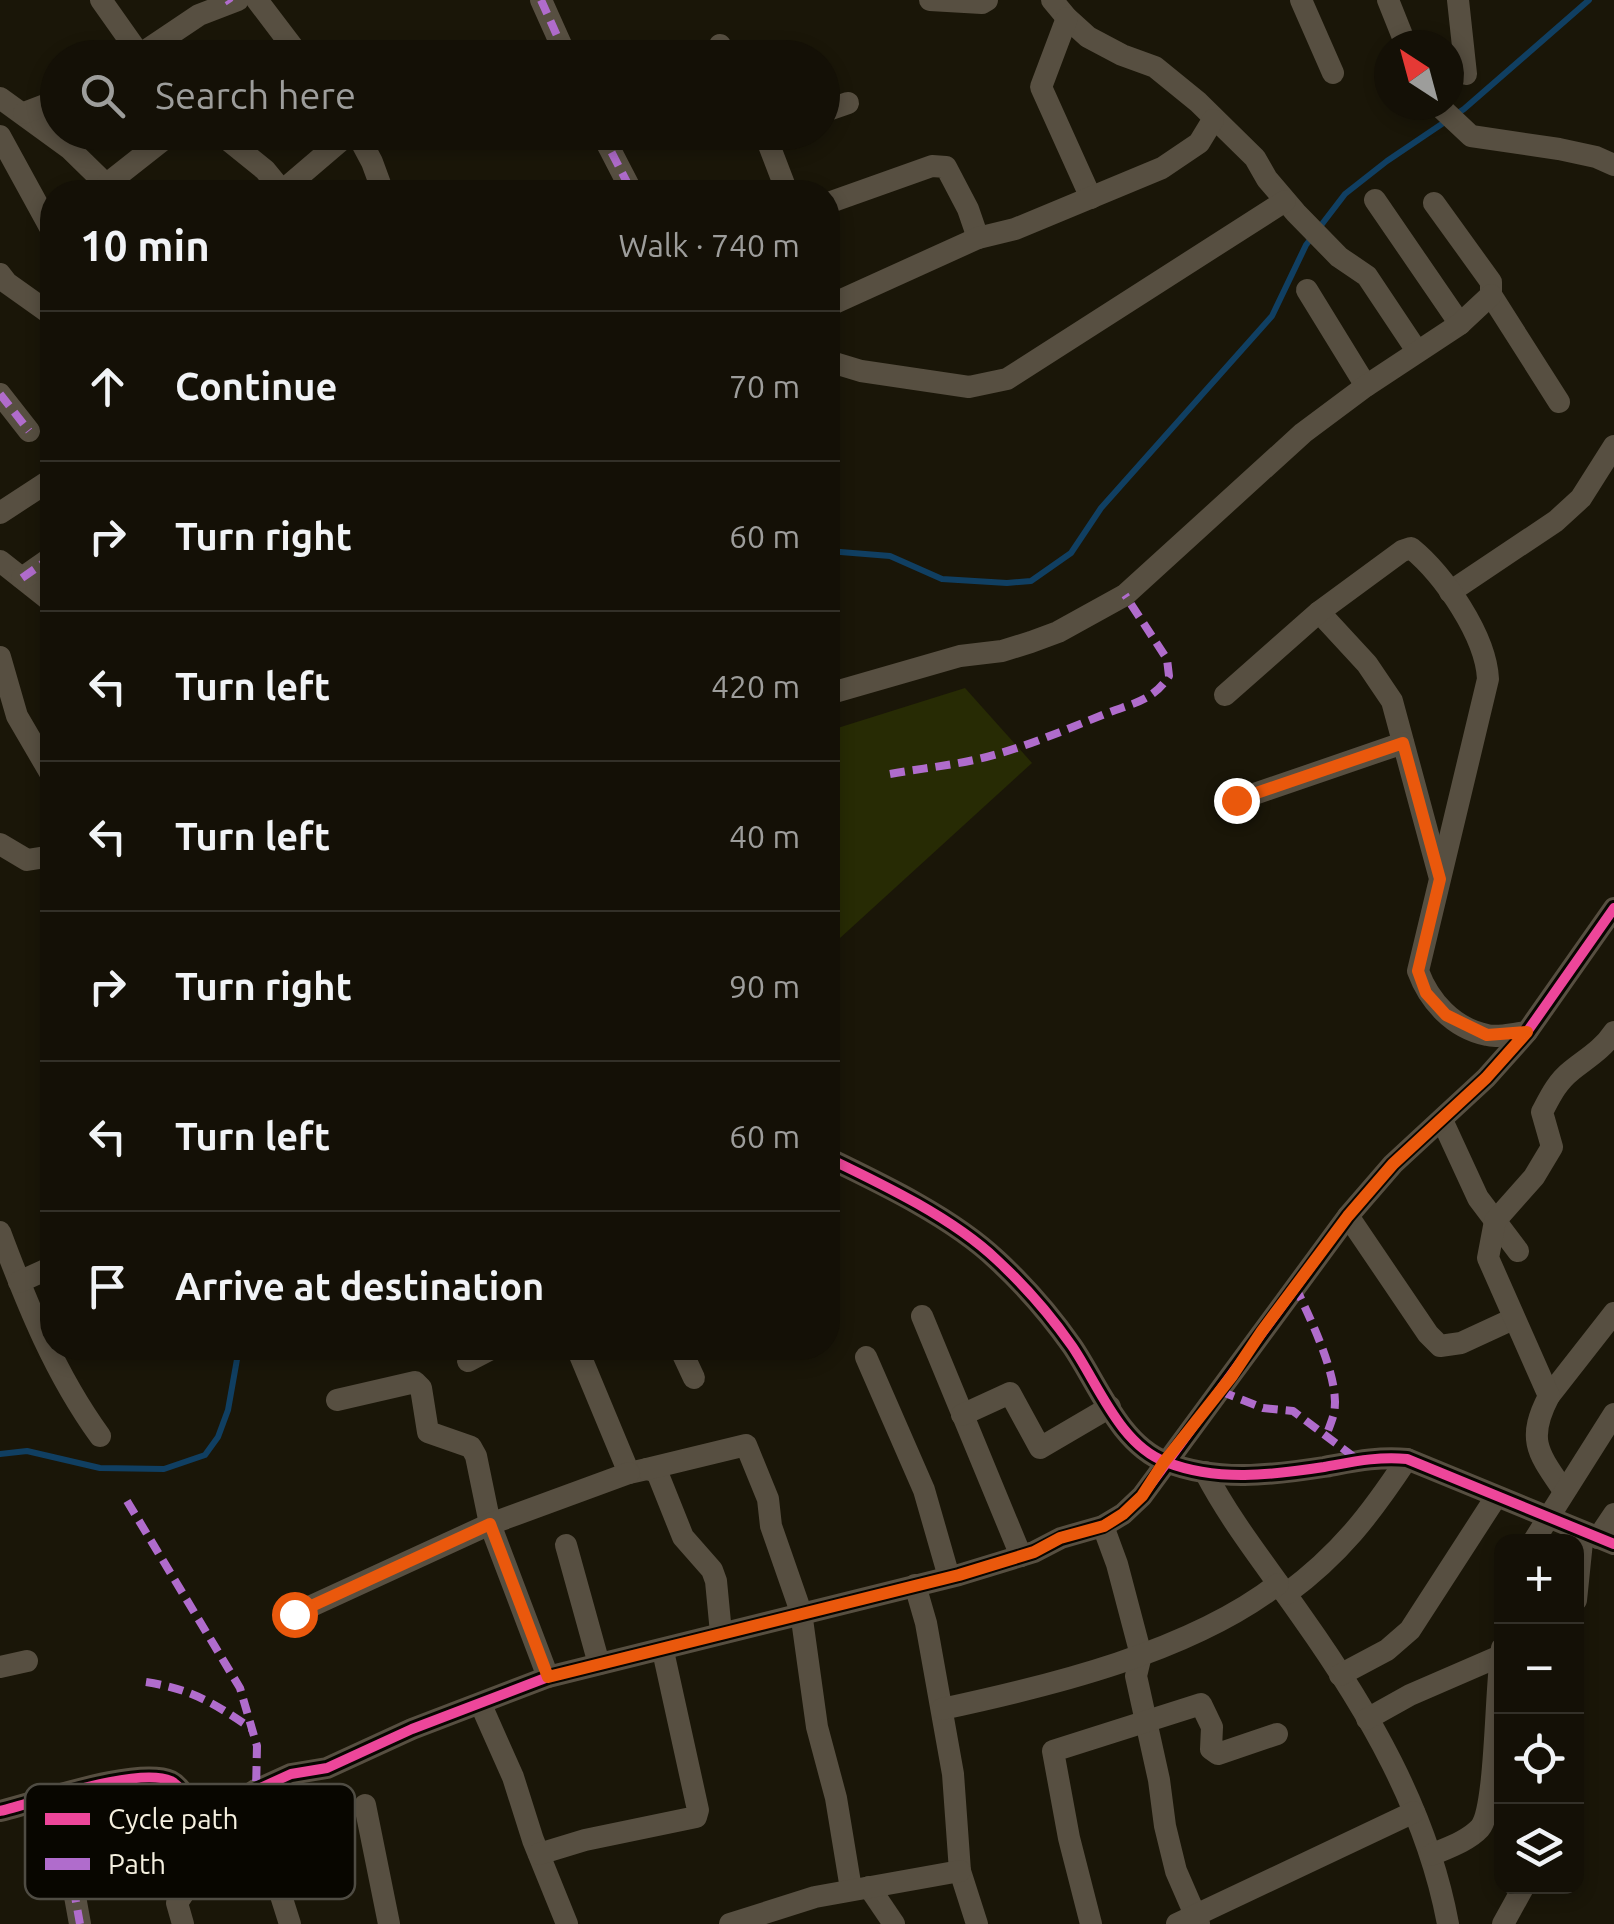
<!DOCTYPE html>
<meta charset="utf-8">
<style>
body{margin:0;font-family:Ubuntu,sans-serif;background:#211e14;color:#f1f3f6}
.controls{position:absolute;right:30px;bottom:30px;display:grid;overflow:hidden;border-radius:20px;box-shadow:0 5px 15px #0003}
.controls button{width:90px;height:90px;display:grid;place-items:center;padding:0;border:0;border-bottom:2px solid #333028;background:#141006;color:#f1f3f6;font:50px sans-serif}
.compass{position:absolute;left:1374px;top:30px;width:90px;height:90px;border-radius:50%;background:#141006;box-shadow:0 5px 15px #0003;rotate:324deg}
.stop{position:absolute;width:30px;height:30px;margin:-22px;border:8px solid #ea580c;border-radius:50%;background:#fff}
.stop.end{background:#ea580c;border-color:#fff;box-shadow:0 2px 10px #0008}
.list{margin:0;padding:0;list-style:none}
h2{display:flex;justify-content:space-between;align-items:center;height:130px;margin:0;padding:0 40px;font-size:42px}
h2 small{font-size:32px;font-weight:400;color:#9d9d9b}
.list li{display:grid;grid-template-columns:65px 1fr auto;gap:30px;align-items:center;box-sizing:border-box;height:150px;padding:0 40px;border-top:2px solid #333028}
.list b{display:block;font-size:38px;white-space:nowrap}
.list em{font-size:32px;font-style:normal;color:#9d9d9b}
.icon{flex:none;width:55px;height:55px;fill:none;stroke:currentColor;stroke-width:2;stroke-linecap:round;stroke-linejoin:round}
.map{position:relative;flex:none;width:1614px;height:1924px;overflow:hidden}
.search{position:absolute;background:#141006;box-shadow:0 5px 15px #0003;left:40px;top:40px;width:800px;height:110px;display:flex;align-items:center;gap:25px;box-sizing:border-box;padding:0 35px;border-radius:55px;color:#9d9d9b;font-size:38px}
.panel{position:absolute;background:#141006;box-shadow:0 5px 15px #0003;left:40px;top:180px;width:800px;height:1180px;border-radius:40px}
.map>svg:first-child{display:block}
</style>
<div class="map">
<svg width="1614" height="1924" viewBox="0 0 1614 1924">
<rect width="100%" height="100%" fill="#1a1608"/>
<!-- park -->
<polygon fill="#272b04" points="965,688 1032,763 828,949 828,731"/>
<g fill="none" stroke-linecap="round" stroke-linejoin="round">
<!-- stream -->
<g stroke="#103f62" stroke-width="6">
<polyline points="828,551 890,556 942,579 1007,583 1031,581 1071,553 1101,508 1272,316 1306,245 1345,194 1387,161 1464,109 1589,0"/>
<polyline points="0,1454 27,1451 100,1468 164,1469 205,1455 218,1437 228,1410 239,1348"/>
</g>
<!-- minor -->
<g stroke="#574f41" stroke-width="22">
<polyline points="101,0 142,58"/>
<polyline points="257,0 301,58"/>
<polyline points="541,0 567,58"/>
<polyline points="930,0 982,3 987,0"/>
<polyline points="1052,0 1067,18 1088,37 1122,55 1155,67 1198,102 1255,158 1267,179 1296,213 1339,257 1367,276 1417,351"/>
<polyline points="1301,0 1333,73"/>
<polyline points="1388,0 1406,45"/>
<polyline points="1458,0 1466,74"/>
<polyline points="1067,18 1041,87 1091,198"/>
<polyline points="720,45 727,58"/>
<polyline points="135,58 199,15 238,0"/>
<polyline points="0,98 69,148 114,192"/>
<polyline points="1438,105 1471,136 1559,149 1596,157 1614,165"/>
<polyline points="822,112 848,103"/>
<polyline points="24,113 58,100"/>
<polyline points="218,132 265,170 283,192"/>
<polyline points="356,132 372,162 383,192"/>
<polyline points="601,132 632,192"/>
<polyline points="764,132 787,192"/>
<polyline points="0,136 52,231"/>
<polyline points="107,184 173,132"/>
<polyline points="282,191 351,132"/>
<polyline points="1375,200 1460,324"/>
<polyline points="828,203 932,166 946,167 968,209 978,238"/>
<polyline points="1434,203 1491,282 1491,295 1559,402"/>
<polyline points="0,274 7,283 52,315"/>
<polyline points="1307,290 1366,386"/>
<polyline points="828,306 978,238 1015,229 1162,168 1199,143 1213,120"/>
<polyline points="828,361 861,371 969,387 1007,379 1285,201"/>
<polyline points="0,394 29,431"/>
<polyline points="0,513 52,479"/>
<polyline points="0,561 52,602"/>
<polyline points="22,578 52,557"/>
<polyline points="1450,592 1556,521 1581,498 1614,446"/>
<polyline points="1319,612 1367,664 1392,701 1439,875"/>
<polyline points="0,657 17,716 52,776"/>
<polyline points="828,694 960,656 1002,651 1031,642 1058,632 1125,595 1303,433 1366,386 1460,324 1491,295"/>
<path d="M1225 695 1319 612 1402 551 1411 548C1444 575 1486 636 1488 679L1418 971C1429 1001 1453 1028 1487 1035 1498 1038 1515 1033 1527 1032"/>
<polyline points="1237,800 1403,743"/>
<polyline points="0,844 27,860 52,856"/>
<polyline points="1442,1120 1478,1198 1518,1251"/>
<path d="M828 1158C882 1184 953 1218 997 1260 1024 1285 1051 1316 1072 1346 1098 1384 1120 1445 1166 1462 1217 1482 1272 1475 1324 1467 1352 1462 1378 1456 1407 1459L1614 1544"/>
<polyline points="1348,1216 1428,1334 1440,1346 1461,1343 1513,1319"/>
<path d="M0 1232C27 1304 55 1374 100 1436"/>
<polyline points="19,1282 52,1267"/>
<polyline points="922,1316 1021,1556"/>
<polyline points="577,1348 629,1473 647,1469 657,1472 683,1537 712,1570 716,1581 721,1633"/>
<polyline points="680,1348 694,1378"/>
<polyline points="866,1357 924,1490 949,1577"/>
<polyline points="468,1361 493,1348"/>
<polyline points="1549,1396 1614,1313"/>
<polyline points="337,1400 415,1382 421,1388 428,1432 471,1447 476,1456 490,1524 548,1677"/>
<polyline points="962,1415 1010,1393 1040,1448 1110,1407"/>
<polyline points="647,1469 746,1445 768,1499 771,1526 801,1612 817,1727 836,1798 851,1889"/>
<path d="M1205 1472C1232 1524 1269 1569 1302 1617 1368 1710 1427 1811 1448 1924"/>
<path d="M1564 1491C1538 1453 1526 1440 1549 1396L1488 1258 1495 1221 1534 1177 1552 1147 1542 1112C1550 1097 1557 1082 1571 1071 1587 1058 1602 1050 1614 1032"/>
<polyline points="1103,1526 1117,1564 1141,1655 1136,1676 1159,1780 1165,1826 1176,1871 1199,1924"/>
<polyline points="1598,1538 1614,1514"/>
<polyline points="1533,1542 1614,1414"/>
<polyline points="566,1545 599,1664"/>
<polyline points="915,1585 926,1623 953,1774 960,1871 977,1924"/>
<path d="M1286 1594C1340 1554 1370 1515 1407 1459"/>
<polyline points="1576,1600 1583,1532"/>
<polyline points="294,1614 490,1524 629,1473"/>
<polyline points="0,1667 27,1661"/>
<polyline points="1340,1675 1387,1650 1410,1630 1496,1497"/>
<polyline points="481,1705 513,1777 533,1840 567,1924"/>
<path d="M942 1709C1050 1686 1190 1652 1278 1584"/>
<polyline points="1367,1719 1410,1695 1500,1656"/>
<polyline points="256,1790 270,1861 290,1924"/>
<polyline points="57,1797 80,1924"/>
<polyline points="365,1805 389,1924"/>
<path d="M0 1811C38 1802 138 1766 171 1781 181 1786 188 1802 195 1812L218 1813 256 1790 291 1774 327 1768 412 1729 548 1677 959 1575 1034 1552 1061 1538 1103 1526 1123 1514 1142 1496 1348 1216 1393 1164 1486 1078 1527 1032 1614 908"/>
<polyline points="539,1854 585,1840 696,1817 698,1810 663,1651"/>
<path d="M1431 1855C1447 1848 1468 1841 1480 1828 1497 1808 1495 1684 1502 1648"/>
<polyline points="869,1887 894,1924"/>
<path d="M183 1924 177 1903C202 1862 226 1863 269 1850"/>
<polyline points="730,1924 815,1897 960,1871"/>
<polyline points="1091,1924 1069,1838 1053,1751 1201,1704 1212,1727 1211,1749 1218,1754 1277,1734"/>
<polyline points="1177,1924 1414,1812"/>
<polyline points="1503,1924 1524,1886"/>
</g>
<!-- quiet -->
<g stroke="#b06ccc" stroke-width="8" stroke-dasharray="15 8" stroke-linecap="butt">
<polyline points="228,0 230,3"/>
<polyline points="541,0 567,58"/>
<polyline points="601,132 632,192"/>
<polyline points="0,394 29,431"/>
<polyline points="22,578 52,557"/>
<path d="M890 774C918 769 946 766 974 760 1019 750 1062 731 1105 714 1132 703 1152 702 1169 676L1167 659 1125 595"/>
<path d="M1295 1286C1309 1316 1341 1380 1334 1413 1332 1421 1329 1428 1326 1436"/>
<polyline points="1220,1391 1263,1408 1293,1411 1358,1460"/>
<polyline points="127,1501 240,1688 257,1746 256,1790"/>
<path d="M146 1682C191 1689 214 1703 252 1729"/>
<polyline points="57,1797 80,1924"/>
</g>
<defs>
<g id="cycleway">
<path d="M828 1158C882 1184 953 1218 997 1260 1024 1285 1051 1316 1072 1346 1098 1384 1120 1445 1166 1462 1217 1482 1272 1475 1324 1467 1352 1462 1378 1456 1407 1459L1614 1544"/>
<path d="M0 1811C38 1802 138 1766 171 1781 181 1786 188 1802 195 1812L218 1813 256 1790 291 1774 327 1768 412 1729 548 1677 959 1575 1034 1552 1061 1538 1103 1526 1123 1514 1142 1496 1348 1216 1393 1164 1486 1078 1527 1032 1614 908"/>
</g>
</defs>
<!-- cycleway casing -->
<use href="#cycleway" stroke="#080600" stroke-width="16"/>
<!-- cycleway -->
<use href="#cycleway" stroke="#ed469a" stroke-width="10"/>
</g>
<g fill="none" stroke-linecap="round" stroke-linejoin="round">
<!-- route -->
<polyline stroke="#ea580c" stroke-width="12" points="294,1614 490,1524 548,1677 959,1575 1034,1552 1060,1538 1104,1526 1123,1514 1142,1496 1164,1462 1232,1376 1262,1331 1348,1216 1393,1164 1486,1078 1527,1032 1487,1035 1446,1015 1426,993 1418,971 1440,879 1403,743 1236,800"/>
</g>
<!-- legend -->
<rect x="25" y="1784" width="330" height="115" rx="15" fill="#080600" stroke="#4f4c43" stroke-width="2.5"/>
<rect x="45" y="1813" width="45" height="12" fill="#ed469a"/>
<rect x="45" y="1858" width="45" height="12" fill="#b06ccc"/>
<g font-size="28" fill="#f5f0df">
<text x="108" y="1829">Cycle path</text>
<text x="108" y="1874">Path</text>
</g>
</svg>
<div class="controls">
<button>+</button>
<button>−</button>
<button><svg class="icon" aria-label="locate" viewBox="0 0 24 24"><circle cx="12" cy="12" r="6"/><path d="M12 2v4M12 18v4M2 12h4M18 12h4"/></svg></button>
<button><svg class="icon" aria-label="layers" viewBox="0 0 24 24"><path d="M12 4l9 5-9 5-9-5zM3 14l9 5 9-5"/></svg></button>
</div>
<svg class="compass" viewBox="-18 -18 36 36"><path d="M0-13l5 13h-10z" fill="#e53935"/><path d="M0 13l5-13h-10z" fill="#9d9d9b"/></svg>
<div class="stop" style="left:294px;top:1614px"></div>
<div class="stop end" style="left:1236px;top:800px"></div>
<div class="search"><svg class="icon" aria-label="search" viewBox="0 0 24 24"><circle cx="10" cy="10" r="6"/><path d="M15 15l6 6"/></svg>Search here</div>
<section class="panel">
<h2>10 min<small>Walk · 740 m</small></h2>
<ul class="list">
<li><svg class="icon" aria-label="ahead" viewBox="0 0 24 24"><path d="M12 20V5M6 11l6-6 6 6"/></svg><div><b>Continue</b></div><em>70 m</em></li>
<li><svg class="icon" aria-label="right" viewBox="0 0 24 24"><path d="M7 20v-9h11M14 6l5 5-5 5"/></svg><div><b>Turn right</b></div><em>60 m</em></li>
<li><svg class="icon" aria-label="left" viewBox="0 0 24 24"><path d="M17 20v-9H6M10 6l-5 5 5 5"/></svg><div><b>Turn left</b></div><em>420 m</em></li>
<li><svg class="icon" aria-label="left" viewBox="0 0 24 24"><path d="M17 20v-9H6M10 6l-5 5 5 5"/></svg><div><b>Turn left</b></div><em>40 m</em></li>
<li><svg class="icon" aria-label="right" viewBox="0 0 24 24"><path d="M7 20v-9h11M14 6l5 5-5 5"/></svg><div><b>Turn right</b></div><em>90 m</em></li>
<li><svg class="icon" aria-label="left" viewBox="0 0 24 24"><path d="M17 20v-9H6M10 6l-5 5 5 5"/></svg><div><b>Turn left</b></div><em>60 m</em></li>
<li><svg class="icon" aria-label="arrive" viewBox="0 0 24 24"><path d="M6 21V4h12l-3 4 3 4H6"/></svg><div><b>Arrive at destination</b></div></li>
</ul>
</section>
</div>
